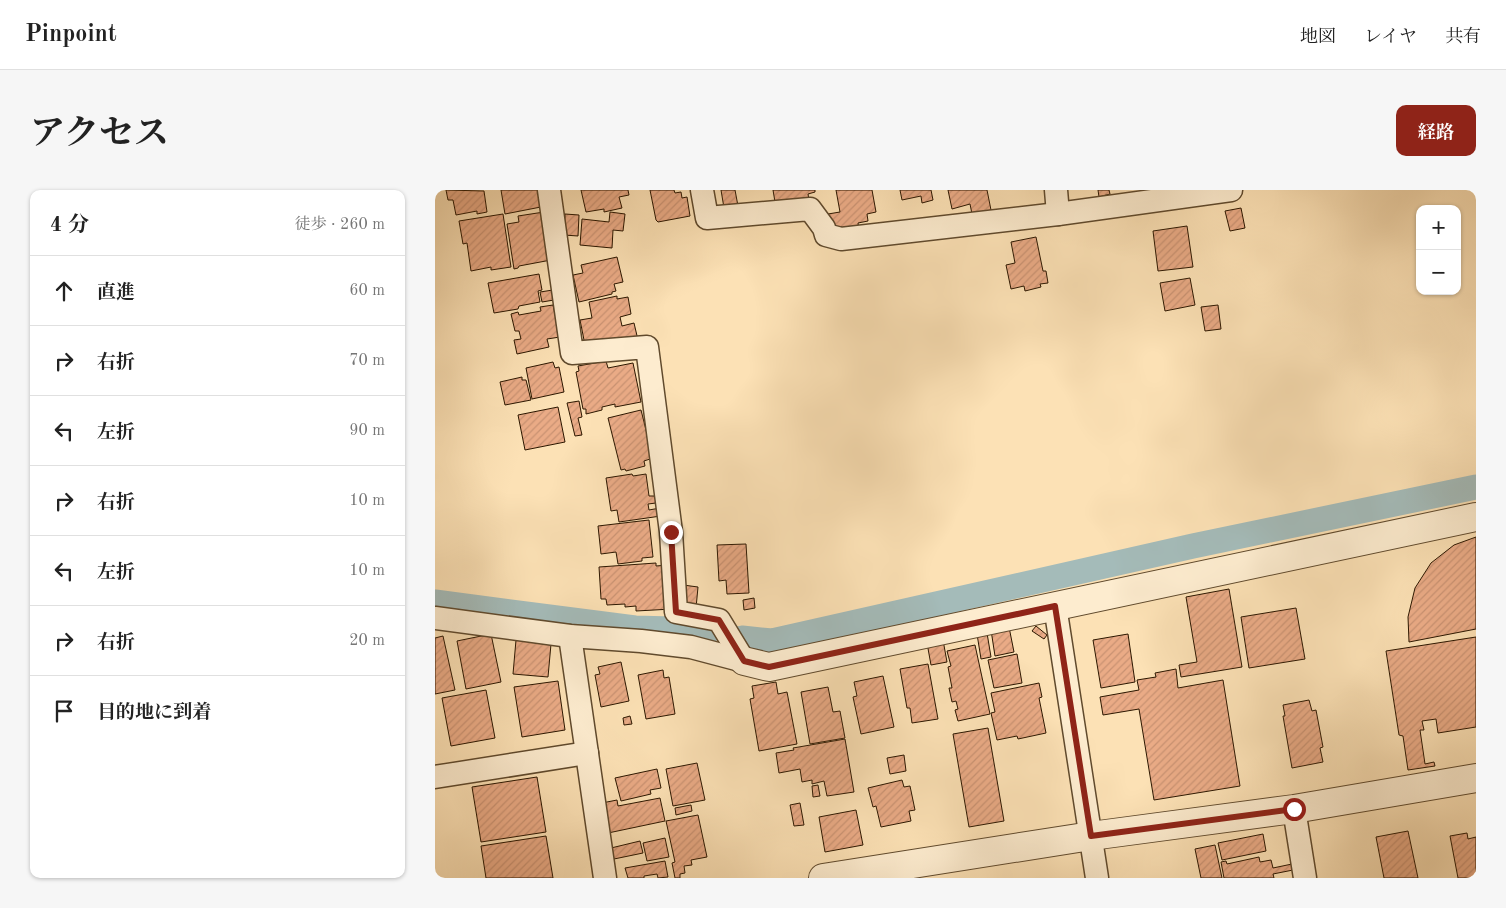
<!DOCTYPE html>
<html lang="ja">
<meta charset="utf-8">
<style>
body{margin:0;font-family:"Old Standard TT","Noto Serif JP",serif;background:#f6f6f6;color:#222}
.controls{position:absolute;right:15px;top:15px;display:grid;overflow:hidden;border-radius:10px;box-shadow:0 1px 4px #0004}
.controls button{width:45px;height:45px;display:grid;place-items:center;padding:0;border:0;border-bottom:1px solid #e0e0e0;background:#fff;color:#222;font:25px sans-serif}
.stop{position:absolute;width:15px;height:15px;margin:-11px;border:4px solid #8f2418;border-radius:50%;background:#fff}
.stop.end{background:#8f2418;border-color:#fff;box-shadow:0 1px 5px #0008}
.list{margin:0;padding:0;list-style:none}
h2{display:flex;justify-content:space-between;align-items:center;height:65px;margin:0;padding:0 20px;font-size:21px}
h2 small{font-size:16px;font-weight:400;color:#767676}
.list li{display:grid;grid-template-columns:32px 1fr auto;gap:15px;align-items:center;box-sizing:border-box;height:70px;padding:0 20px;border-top:1px solid #e0e0e0}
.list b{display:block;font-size:19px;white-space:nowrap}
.list em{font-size:16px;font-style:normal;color:#767676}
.icon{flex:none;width:28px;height:28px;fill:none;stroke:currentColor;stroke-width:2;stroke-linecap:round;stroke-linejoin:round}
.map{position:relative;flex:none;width:1041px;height:688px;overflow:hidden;border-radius:10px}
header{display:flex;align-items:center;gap:30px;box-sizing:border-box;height:70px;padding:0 25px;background:#fff;border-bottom:1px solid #e0e0e0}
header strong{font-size:24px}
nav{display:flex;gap:28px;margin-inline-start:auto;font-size:18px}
.intro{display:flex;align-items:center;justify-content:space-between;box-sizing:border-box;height:120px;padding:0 30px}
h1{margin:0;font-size:35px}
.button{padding:12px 22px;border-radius:10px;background:#8f2418;color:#fff;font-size:18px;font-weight:700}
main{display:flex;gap:30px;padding:0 30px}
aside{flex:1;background:#fff;border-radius:10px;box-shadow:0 1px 4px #0004}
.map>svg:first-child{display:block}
</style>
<header>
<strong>Pinpoint</strong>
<nav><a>地図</a><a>レイヤ</a><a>共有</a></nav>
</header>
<div class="intro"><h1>アクセス</h1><a class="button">経路</a></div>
<main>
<aside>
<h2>4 分<small>徒歩 · 260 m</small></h2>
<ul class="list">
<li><svg class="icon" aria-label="ahead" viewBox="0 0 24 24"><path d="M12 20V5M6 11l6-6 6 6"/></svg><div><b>直進</b></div><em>60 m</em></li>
<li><svg class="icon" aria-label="right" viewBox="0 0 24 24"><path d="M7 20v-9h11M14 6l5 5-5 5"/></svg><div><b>右折</b></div><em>70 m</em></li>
<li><svg class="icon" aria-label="left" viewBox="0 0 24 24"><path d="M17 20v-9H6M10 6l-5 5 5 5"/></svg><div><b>左折</b></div><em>90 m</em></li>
<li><svg class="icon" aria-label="right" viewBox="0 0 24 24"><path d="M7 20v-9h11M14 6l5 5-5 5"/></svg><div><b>右折</b></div><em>10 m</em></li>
<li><svg class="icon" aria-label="left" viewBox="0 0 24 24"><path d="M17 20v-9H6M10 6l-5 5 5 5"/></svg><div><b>左折</b></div><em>10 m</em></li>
<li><svg class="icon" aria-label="right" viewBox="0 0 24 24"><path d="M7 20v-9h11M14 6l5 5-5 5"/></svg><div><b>右折</b></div><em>20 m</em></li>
<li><svg class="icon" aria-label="arrive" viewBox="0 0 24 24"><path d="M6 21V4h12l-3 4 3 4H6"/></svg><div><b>目的地に到着</b></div></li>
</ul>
</aside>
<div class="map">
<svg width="1041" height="688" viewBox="0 0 1041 688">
<defs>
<pattern id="building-hatch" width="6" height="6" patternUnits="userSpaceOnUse" patternTransform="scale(1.25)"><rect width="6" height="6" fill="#eaab86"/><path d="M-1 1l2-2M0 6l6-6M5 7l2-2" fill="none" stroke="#c99272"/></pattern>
</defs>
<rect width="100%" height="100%" fill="#fce1b5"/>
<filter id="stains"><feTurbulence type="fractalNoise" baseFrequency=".004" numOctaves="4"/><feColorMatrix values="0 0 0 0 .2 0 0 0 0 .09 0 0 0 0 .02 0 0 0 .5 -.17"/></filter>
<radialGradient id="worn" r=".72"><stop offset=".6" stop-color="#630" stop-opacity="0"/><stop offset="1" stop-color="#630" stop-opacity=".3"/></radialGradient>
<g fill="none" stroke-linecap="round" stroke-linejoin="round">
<!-- canal -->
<g stroke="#a4bbb9" stroke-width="25">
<polyline points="0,412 200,438 275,440"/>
<polyline points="307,448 337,451 758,356 1041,297"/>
</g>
</g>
<!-- building -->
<g fill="url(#building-hatch)" stroke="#2c1700">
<polygon points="11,0 49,1 52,22 42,24 42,21 21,25 18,10 13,10"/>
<polygon points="66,0 108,0 111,16 70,24"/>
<polygon points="146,0 193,0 194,5 184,7 187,18 169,22 169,19 151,22"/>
<polygon points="215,0 239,0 240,3 246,2 247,8 252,7 255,26 223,32 221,30"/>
<polygon points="286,0 300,0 303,16 289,18"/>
<polygon points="338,0 380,0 380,2 373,4 374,10 348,12 348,10 340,12"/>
<polygon points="401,0 437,0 441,22 432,24 433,31 423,33 424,40 395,38 393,24 405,22"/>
<polygon points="465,0 496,0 498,10 487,13 486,6 467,10"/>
<polygon points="513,0 552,0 556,20 537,24 535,14 517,19"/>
<polygon points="663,0 674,0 675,4 664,7"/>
<polygon points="806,18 810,38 795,41 790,21"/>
<polygon points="109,22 116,70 84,76 83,78 79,79 72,34 84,32 83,26"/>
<polygon points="175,22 190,24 188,41 178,40 177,58 145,55 147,29 174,32"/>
<polygon points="68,24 76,77 56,80 56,77 36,81 32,53 28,54 24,31"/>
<polygon points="130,24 144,25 143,46 129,45"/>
<polygon points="752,36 758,77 723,81 718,41"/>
<polygon points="601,47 608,81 611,81 613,93 605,94 606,97 590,101 589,96 576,99 571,75 580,73 576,52"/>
<polygon points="182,67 188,92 179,94 181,101 177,102 177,104 144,112 138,85 148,83 146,75"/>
<polygon points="104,84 107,100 103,101 105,112 84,116 83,119 59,123 53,93"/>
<polygon points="755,88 760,115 730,121 725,93"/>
<polygon points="118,100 119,110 107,112 105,102"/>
<polygon points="182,106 182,109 193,107 196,124 185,127 187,136 199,133 203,150 151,160 145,130 157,128 154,112"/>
<polygon points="118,115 125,147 112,149 114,157 82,164 79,150 86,149 84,141 80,141 76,124 83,122 84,125 106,121 105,117"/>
<polygon points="783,115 786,139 770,141 766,117"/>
<polygon points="171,171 173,178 198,173 206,212 180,217 180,214 167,217 167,220 151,224 151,219 148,219 141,182 144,181 143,176"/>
<polygon points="118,172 120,178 124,177 129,202 97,209 91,178"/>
<polygon points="87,187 87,190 91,190 96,210 70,215 65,192"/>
<polygon points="144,211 147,227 143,228 147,245 140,246 132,213"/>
<polygon points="123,217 130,252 90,260 83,225"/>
<polygon points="206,220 218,268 209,271 210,276 191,281 190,279 186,280 173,228"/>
<polygon points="197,284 198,286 211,284 214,306 220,306 221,313 213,314 214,320 225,318 226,326 184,332 182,320 176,321 171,288"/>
<polygon points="214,330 218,367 207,368 207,371 183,374 181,362 166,364 163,336"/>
<polygon points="1041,347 1041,439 974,452 973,427 980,398 996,373 1019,355"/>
<polygon points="311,354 314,403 292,404 291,390 284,391 282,355"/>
<polygon points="221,373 221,376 233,375 237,419 201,421 201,416 190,417 190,414 172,415 171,409 166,409 164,377"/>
<polygon points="248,395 263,397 261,418 245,417"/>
<polygon points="794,399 807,477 746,487 744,475 762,472 751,407"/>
<polygon points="319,408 320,418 309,420 308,410"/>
<polygon points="861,418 870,469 814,478 806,427"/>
<polygon points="601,436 612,445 609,449 597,441"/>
<polygon points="574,437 579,462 560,466 556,440"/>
<polygon points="552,443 556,467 546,469 542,444"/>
<polygon points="56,444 66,492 31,499 22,451"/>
<polygon points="693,444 700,492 666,498 658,450"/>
<polygon points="8,446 20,500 0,504 0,448"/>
<polygon points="1041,447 1041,537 1003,543 1001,529 987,531 989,540 985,540 990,574 999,572 1000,576 973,580 968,546 964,545 951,461"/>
<polygon points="81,450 116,454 113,487 78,484"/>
<polygon points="508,450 512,472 496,475 492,453"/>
<polygon points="540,455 555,524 523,531 520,520 523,519 521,511 517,512 514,498 517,498 513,477 516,476 512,461"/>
<polygon points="582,464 587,493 559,498 553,470"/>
<polygon points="186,472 194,511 166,517 160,485 165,484 163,477"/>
<polygon points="493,474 503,529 477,533 475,518 472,518 465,479"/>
<polygon points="741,479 743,498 788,490 805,596 719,610 704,519 668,525 665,507 704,500 702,490 721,487 720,483"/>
<polygon points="228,480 229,488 234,487 240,524 211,529 203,485"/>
<polygon points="448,486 459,537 426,544 418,507 422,506 419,492"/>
<polygon points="123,491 130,540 87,547 79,497"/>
<polygon points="341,492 343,504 352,502 362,554 324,561 315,509 319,508 317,496"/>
<polygon points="604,493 607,507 604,508 611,543 583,549 582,546 562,550 556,523 560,522 556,503"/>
<polygon points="393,497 398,522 405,521 410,548 375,554 366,502"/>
<polygon points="51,500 60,548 16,556 7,508"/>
<polygon points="874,510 877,521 881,520 888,557 885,558 888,572 857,578 848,526 850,526 848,515"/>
<polygon points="195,526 197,534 189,535 188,528"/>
<polygon points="553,538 569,631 534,637 518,544"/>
<polygon points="410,549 419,602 392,606 389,591 377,594 377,590 367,592 365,579 344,583 341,563 359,560 358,558"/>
<polygon points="469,565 471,581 455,584 452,568"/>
<polygon points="262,573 270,610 238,616 231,579"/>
<polygon points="222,579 226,598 215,600 216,604 186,611 180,588"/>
<polygon points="102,587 111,642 46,652 37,597"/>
<polygon points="467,590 469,597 475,596 480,620 474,621 476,631 446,637 441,616 438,617 433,598"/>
<polygon points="383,595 385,606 378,607 377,596"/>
<polygon points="225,608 230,631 173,643 167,613 182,610 183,616"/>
<polygon points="365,613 369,635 359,636 355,615"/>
<polygon points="256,615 257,621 241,625 240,618"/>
<polygon points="421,620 428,655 390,662 384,627"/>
<polygon points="263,625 272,667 256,670 257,675 249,676 250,683 245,684 245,688 240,688 237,673 240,672 231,631"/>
<polygon points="973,641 983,688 949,688 941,647"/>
<polygon points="1032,643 1033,649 1041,647 1041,688 1023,688 1015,646"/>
<polygon points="828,644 831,661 787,670 783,653"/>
<polygon points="111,646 118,688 51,688 46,656"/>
<polygon points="230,648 234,667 212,671 208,653"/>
<polygon points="205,651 208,663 179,669 176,658"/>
<polygon points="780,655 787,688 766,688 760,659"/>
<polygon points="824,667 825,672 836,670 838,678 857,674 858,680 838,684 839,688 789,688 786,672 791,671 792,674"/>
<polygon points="230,671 233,687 223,688 222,684 209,686 209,688 193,688 190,678"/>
</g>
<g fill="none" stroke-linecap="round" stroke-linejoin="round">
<defs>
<g id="minor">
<polyline points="114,0 137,163 212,157 236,342 241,422 284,430 309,471"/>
<polyline points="267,0 272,28 375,19 389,38 391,45 406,49 623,24 796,0"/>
<polyline points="621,0 623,24"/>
<polyline points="620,416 662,688"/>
<polyline points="0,428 135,446 206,451 256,457 309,471"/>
<polyline points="135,446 170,688"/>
<polyline points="0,587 152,563"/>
<polyline points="859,619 870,688"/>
</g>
<g id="tertiary">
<polyline points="309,471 334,477 1041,327"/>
<polyline points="388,688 656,646 859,619 1041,588"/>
</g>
</defs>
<!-- minor casing -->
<use href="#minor" stroke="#604a2d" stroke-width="25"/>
<!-- tertiary casing -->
<use href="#tertiary" stroke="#604a2d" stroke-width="30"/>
<!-- minor -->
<use href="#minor" stroke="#fdeccf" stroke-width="22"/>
<!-- tertiary -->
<use href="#tertiary" stroke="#fdeccf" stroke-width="28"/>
</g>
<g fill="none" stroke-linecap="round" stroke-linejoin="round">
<!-- route -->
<polyline stroke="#8f2418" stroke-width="6" points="236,342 241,422 284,430 309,471 334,477 620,416 656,646 859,619"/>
</g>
<rect width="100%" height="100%" filter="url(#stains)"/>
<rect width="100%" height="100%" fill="url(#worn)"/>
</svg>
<div class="controls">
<button>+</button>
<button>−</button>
</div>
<div class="stop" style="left:859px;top:619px"></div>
<div class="stop end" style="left:236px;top:342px"></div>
</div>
</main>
